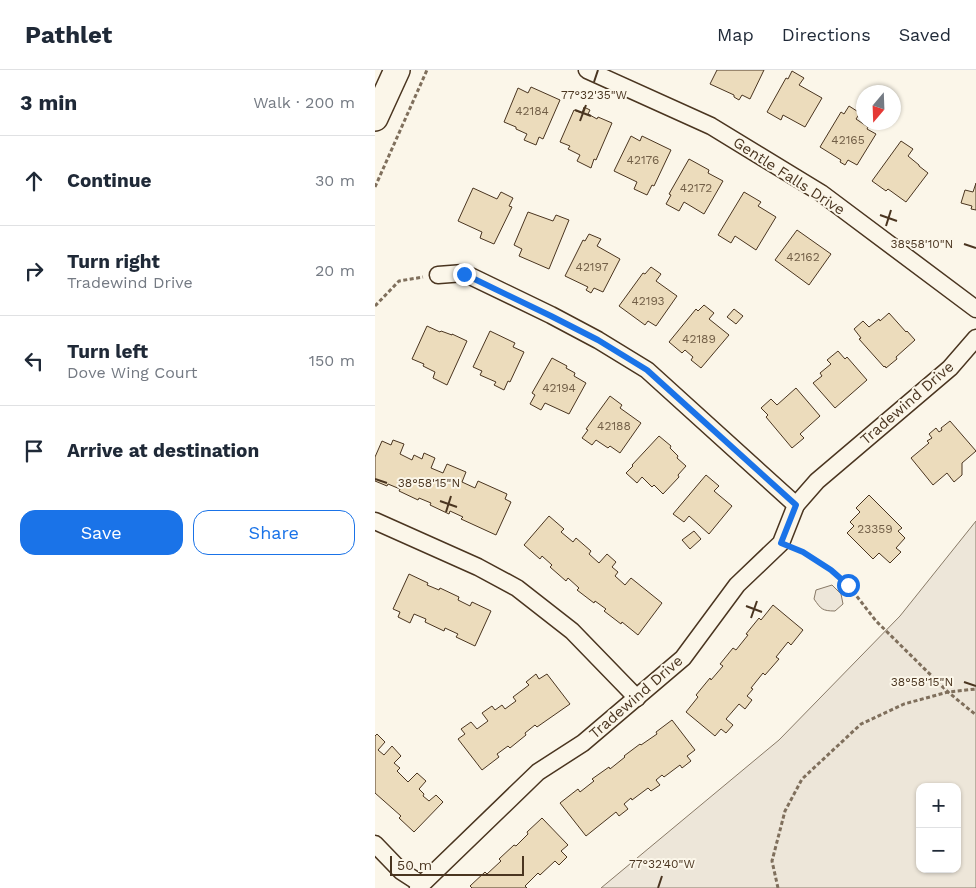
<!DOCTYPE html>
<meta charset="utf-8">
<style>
body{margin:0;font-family:"Work Sans",sans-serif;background:#f2f2f3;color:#1f2937}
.controls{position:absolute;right:15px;bottom:15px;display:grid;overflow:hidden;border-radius:10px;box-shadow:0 1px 4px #0004}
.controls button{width:45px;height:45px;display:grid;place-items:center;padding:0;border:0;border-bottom:1px solid #e0e1e3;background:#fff;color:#1f2937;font:25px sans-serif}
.compass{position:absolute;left:481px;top:15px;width:45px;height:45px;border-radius:50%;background:#fff;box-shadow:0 1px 4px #0004;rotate:199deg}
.scale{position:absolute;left:15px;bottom:12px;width:134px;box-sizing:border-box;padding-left:5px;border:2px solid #4a3520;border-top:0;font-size:14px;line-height:18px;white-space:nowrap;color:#4a3520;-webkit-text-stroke:4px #fbf6e9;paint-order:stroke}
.stop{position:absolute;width:15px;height:15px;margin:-11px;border:4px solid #1a73e8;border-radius:50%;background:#fff}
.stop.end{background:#1a73e8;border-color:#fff;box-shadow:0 1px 5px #0008}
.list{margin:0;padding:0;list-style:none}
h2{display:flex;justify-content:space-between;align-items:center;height:65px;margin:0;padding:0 20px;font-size:21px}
h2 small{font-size:16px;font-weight:400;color:#747a83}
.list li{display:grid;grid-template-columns:32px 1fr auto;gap:15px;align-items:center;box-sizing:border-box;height:90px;padding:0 20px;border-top:1px solid #e0e1e3}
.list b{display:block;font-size:19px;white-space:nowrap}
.list p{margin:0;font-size:16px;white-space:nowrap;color:#747a83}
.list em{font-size:16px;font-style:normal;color:#747a83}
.actions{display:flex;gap:10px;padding:15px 20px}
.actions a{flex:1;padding:11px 0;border:1px solid #1a73e8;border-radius:15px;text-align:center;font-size:18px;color:#1a73e8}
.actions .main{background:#1a73e8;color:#fff}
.icon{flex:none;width:28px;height:28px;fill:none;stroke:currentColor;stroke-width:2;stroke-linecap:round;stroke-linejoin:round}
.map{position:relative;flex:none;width:601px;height:818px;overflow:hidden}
header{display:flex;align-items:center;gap:30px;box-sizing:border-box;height:70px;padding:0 25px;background:#fff;border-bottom:1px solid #e0e1e3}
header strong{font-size:24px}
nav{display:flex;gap:28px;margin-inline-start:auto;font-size:18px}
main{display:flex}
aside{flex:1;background:#fff}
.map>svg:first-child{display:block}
</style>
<header>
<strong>Pathlet</strong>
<nav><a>Map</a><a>Directions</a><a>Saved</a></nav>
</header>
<main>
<aside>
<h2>3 min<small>Walk · 200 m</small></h2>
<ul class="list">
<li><svg class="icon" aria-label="ahead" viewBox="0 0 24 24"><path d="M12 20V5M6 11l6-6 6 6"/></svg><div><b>Continue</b></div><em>30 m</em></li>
<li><svg class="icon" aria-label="right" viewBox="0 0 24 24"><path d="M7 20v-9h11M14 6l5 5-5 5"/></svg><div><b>Turn right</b><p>Tradewind Drive</p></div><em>20 m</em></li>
<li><svg class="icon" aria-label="left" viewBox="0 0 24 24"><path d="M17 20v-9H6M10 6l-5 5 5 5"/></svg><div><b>Turn left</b><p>Dove Wing Court</p></div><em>150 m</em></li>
<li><svg class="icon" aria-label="arrive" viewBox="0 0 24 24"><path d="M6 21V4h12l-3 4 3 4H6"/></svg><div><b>Arrive at destination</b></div></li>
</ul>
<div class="actions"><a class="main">Save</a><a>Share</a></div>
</aside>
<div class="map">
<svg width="601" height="818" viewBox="0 0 601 818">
<rect width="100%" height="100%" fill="#fbf6e9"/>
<!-- green -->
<g fill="#ede6d9" stroke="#887966" fill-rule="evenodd">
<path d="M601 451V818H226L404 670 525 546ZM545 717H582V799H545Z"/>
<path d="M457 515 466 524 468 534 460 541C447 541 446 539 439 529L441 520Z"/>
</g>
<!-- building -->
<g fill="#ecdcbc" stroke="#4a3520">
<polygon points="342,0 389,0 375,29 367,25 364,30 359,27 359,25 335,14"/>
<polygon points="417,1 429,8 424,15 447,28 430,57 408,45 406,50 392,42 411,8 413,9"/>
<polygon points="156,17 185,30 168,69 164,67 161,75 149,70 152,64 141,59 141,57 129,52 143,18 153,23"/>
<polygon points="474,36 485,43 481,49 493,57 492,59 501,64 482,95 473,90 470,95 465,92 466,90 445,77 466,42 469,44"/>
<polygon points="209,37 215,40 213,44 222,49 223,47 237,53 221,90 219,89 216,98 202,91 205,85 193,79 195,76 185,72 199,40 207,43"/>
<polygon points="256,66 265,71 267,66 296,80 279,116 277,115 272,125 259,119 262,112 239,101"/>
<polygon points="526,71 538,79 533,86 544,95 544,96 553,103 531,132 513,119 511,121 497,111"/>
<polygon points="314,89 334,100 333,103 348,111 329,144 309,132 304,141 291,134 296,125 294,124"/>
<polygon points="601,113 601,140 596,139 597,136 586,133 590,120 598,122"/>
<polygon points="98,118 122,129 126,122 138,128 134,136 137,137 119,174 105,168 107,162 83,151"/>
<polygon points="369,122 386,132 383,136 401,147 381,180 360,166 356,173 343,165"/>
<polygon points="153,142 178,151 181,145 194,150 174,199 144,186 147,179 139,175"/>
<polygon points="422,160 456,184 434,215 400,190"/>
<polygon points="214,164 226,169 222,176 245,189 228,222 219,218 216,223 211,220 213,217 190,206 208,170 210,171"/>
<polygon points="276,197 286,204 281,211 302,226 281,256 273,251 270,255 244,236 268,203 270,204"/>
<polygon points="329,235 339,243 334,249 354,265 326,298 316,290 318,287 310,280 307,283 294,272 321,239 323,241"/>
<polygon points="359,239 368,246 361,254 352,247"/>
<polygon points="514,243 531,262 532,261 540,270 521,287 522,289 511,298 510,296 509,297 484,269 486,268 479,259 488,251 494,257 504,249 505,251"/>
<polygon points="52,256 65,262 66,261 77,265 77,264 92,271 72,315 58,308 60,302 48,296 49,294 37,289"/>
<polygon points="115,261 140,273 138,277 149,282 135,312 133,311 129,320 119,315 121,312 105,305 107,301 98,297"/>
<polygon points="463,281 470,289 472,287 492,310 460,338 438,313 447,306 445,303 456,294 452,290"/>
<polygon points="177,288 192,296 191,298 200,303 199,306 211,313 194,344 170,333 166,340 155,334 160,325 157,323"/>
<polygon points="421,318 445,346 425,364 429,368 417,378 391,347 393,345 386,338 396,329 402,335"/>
<polygon points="235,326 247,335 245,338 266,353 245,383 235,376 233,378 221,370 217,375 207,368 213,360 211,359"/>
<polygon points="575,351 601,381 587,393 587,405 579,412 572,403 558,415 536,388 554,373 552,371 557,368 554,364 561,358 564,362 567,360 566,358"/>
<polygon points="284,366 296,376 295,378 303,386 302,388 311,396 303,405 304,407 288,424 279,415 277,417 267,407 262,413 251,403 258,396 257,395"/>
<polygon points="18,370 29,374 25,384 37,390 39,385 47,389 49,383 60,388 56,398 68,403 72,394 91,402 87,412 100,418 103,411 132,424 130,429 136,432 121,465 86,449 88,447 75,441 74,444 55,435 56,433 44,428 43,430 24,421 25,419 13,414 12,416 0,411 0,387 7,371 16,375"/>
<polygon points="331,405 344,416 339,421 357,436 334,464 314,446 309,452 298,444"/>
<polygon points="494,425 527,458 523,461 530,468 521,478 526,482 515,493 504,483 498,489 472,463 479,456 475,452 485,442 481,438"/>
<polygon points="174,446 189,459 186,462 198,472 201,468 216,481 214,484 224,493 232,484 241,492 237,497 243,502 240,506 250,515 256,508 287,533 263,565 247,552 246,554 229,541 231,539 220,531 219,533 202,520 204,518 193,508 191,511 175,497 177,495 167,486 165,489 149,475"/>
<polygon points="319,461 326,469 315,479 307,470"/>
<polygon points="34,504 53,513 52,515 64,520 65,518 84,527 83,530 95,536 97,532 116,541 100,576 81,567 83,564 70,558 69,561 50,552 51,549 39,544 35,553 23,547 25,542 18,539"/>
<polygon points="398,535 428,560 416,575 413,572 401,587 404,589 390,605 388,603 376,618 378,619 372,626 377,630 370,639 364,634 351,649 358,655 351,663 346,659 340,666 311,642 323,627 321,625 335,608 336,610 348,596 345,594 358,578 361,580 373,565 371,564 384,548 386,550"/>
<polygon points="161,604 164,609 172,604 195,634 162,657 160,655 150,663 151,665 135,678 133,676 122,684 124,687 107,700 83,669 90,664 86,659 96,652 102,659 113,651 107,643 117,636 120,640 127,635 130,639 141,631 138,627 154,615 151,612"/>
<polygon points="297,650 320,680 312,686 316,691 307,698 305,695 289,707 287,705 281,710 285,715 276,721 273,718 257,730 256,728 249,734 253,739 244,746 241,742 211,766 185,733 203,719 205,722 219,711 217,709 234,697 235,699 250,687 249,686 265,674 266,675 282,664 281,662"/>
<polygon points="2,664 10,672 3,680 9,685 17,676 26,686 19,693 25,698 22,701 33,712 42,703 51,711 44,719 49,724 48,726 54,731 61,725 68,732 39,762 24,748 26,746 0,723 0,666"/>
<polygon points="167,748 193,775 186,781 192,787 184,795 180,791 165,805 163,803 150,816 152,818 97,818 95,816 110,802 112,804 126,791 124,789 139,775 141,776 153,764 152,762"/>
</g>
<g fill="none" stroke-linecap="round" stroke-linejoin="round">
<defs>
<g id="minor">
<polyline points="212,0 336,56 446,123 601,239"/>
<polyline points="63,205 89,203 176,245 223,270 272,300 421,435"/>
<polyline points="0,451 103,497 142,518 197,561 262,628"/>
<polyline points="0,774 26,801 46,814"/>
<polyline points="43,818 163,702 208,673 308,588 362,515 406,473 421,435 442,411 575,298 601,268"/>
</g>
<polyline id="primary" points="0,48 22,0"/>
</defs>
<!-- minor casing -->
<use href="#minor" stroke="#4a3520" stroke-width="19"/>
<!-- primary casing -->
<use href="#primary" stroke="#4a3520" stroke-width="28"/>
<!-- path -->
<g stroke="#7f6f5c" stroke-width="3" stroke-dasharray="4 2.5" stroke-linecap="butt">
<polyline points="0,117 52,0"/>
<polyline points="0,236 24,211 48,207"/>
<polyline points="421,479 428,482 456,500 473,515 501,551 573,622 601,645"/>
<polyline points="403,818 397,791 410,741 427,709 486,654 529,634 573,622 601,619"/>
</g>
<!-- minor -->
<use href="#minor" stroke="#fbf6e9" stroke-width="16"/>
<!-- primary -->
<use href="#primary" stroke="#fbf6e9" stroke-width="25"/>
</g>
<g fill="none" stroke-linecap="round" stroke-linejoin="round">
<!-- route -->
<polyline stroke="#1a73e8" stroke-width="6" points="89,204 176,246 223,270 272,300 421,435 406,473 428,482 456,500 473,515"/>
</g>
<!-- ticks -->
<path fill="none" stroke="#4a3520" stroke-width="2" d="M219 12 223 0M200 40 216 46M205 51 211 35M505 145 522 151M511 156 516 140M589 174 601 178M0 409 12 413M65 431 82 437M71 442 76 426M371 536 387 542M376 548 382 531M589 612 601 616M283 818 287 806"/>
<g text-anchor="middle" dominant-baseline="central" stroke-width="4" stroke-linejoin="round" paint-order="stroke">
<!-- number labels -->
<g font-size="12" fill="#725f47">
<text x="157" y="41">42184</text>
<text x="473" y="70">42165</text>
<text x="268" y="90">42176</text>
<text x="321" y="118">42172</text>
<text x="428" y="187">42162</text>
<text x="217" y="197">42197</text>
<text x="273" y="231">42193</text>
<text x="324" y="269">42189</text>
<text x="184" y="318">42194</text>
<text x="239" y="356">42188</text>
<text x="500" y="459">23359</text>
</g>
<!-- street labels -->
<g font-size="15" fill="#4a3520" stroke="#fbf6e9">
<text transform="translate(414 106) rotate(33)">Gentle Falls Drive</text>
<text transform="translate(532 333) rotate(-41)">Tradewind Drive</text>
<text transform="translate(261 627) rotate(-41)">Tradewind Drive</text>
</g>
</g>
<g font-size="12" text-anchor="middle" fill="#4a3520" stroke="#fbf6e9" stroke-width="4" stroke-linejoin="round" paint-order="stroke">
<text x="219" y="29">77°32'35"W</text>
<text x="547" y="178">38°58'10"N</text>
<text x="54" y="417">38°58'15"N</text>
<text x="547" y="616">38°58'15"N</text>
<text x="287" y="798">77°32'40"W</text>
</g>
</svg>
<div class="controls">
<button>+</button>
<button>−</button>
</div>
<svg class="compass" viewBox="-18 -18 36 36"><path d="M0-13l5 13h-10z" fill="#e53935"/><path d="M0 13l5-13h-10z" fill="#747a83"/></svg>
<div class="scale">50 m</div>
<div class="stop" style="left:473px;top:515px"></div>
<div class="stop end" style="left:89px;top:204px"></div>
</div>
</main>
